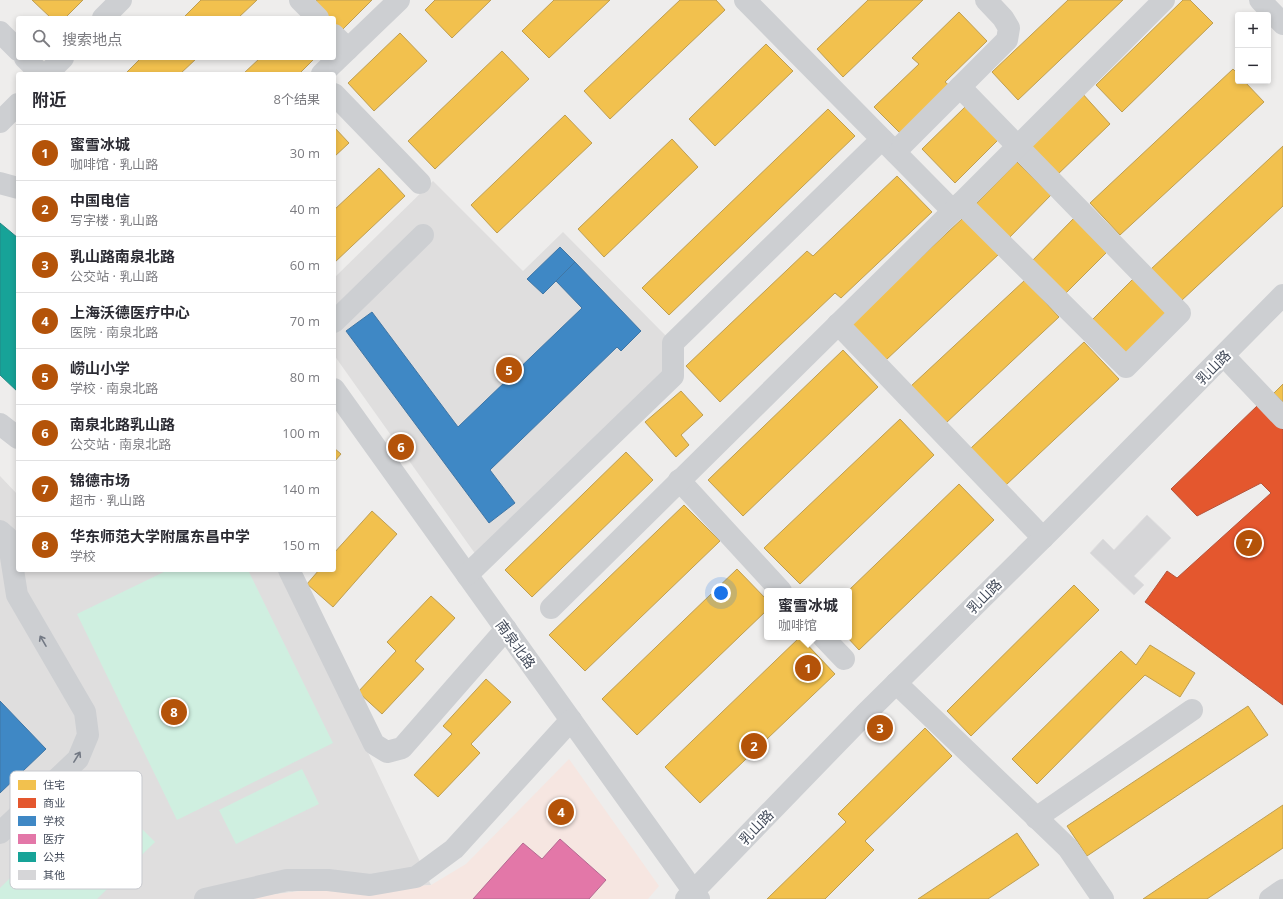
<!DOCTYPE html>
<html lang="zh">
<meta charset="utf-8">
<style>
body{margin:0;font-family:"Open Sans","Noto Sans SC",sans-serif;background:#f2f2f3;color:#2b2b33}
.controls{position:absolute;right:12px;top:12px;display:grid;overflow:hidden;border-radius:4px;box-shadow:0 2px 6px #0003}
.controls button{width:36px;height:36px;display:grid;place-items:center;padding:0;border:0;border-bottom:1px solid #e1e1e2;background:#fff;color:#2b2b33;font:20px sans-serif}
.you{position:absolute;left:721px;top:593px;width:14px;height:14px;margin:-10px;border:3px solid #fff;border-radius:50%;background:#1a73e8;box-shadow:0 0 0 6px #1a73e833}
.badge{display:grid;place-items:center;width:26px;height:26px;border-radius:50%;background:#b45309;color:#fff;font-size:13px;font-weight:700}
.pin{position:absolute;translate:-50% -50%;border:2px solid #fff;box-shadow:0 1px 4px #0006}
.popup{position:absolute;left:764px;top:588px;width:88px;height:52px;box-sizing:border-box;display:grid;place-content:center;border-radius:4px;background:#fff;filter:drop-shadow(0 1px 3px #0005);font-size:13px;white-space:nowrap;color:#7c7c81}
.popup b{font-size:15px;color:#2b2b33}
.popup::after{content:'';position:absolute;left:50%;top:100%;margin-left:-8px;border:8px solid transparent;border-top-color:#fff}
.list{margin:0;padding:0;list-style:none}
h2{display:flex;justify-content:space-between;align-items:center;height:52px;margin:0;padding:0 16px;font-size:17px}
h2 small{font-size:13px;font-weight:400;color:#7c7c81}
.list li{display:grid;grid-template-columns:26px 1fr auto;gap:12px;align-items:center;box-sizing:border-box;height:56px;padding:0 16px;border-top:1px solid #e1e1e2}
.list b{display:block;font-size:15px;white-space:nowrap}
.list p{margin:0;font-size:13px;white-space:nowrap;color:#7c7c81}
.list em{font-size:13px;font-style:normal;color:#7c7c81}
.icon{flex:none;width:22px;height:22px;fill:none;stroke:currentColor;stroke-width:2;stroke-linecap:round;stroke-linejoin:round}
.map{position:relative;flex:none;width:1283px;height:899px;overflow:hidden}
.search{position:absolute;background:#fff;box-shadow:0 2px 6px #0003;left:16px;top:16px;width:320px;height:44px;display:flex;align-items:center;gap:10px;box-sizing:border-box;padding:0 14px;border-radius:4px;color:#7c7c81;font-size:15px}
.panel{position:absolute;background:#fff;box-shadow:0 2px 6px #0003;left:16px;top:72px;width:320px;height:500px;border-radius:4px}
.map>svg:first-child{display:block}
</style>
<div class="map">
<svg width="1283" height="899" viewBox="0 0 1283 899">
<rect width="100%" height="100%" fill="#eeedec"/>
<!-- education -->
<g fill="#dfdede">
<polygon points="433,181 523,271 563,232 673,343 673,376 481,562 334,355 334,278"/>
<polygon points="0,476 18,495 18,570 281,570 431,885 353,891 300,891 238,899 0,899"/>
</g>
<!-- medical -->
<polygon fill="#f6e6e1" points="569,759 659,886 648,899 238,899 300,891 353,891 431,885 466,864"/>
<!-- green -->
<g fill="#cfefe0">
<polygon points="168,570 248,570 333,743 177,820 77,614"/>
<polygon points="302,769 319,804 236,844 219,810"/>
<polygon points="101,788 155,842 97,899 0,899 0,888"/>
</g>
<!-- homes -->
<g fill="#f2c14e" stroke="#be9e52">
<polygon points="32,0 83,0 65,18 51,18"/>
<polygon points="201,0 257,0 238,18 183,18"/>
<polygon points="317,0 372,0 341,31 334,24 334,18 328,18 314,4"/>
<polygon points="435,0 491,0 452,38 425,10"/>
<polygon points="554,0 610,0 549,58 522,31"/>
<polygon points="680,0 716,0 725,10 610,119 584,91"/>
<polygon points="868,0 923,0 843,77 817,49"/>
<polygon points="1068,0 1123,0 1018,100 992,72"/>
<polygon points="1183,0 1190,0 1213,23 1122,112 1096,85"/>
<polygon points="959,12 987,41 945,82 951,87 902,135 874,107 919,64 912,58"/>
<polygon points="400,33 427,61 374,111 348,83"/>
<polygon points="766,44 793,71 715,146 689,119"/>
<polygon points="502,51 529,79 435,169 408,141"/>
<polygon points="141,58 197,58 180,74 127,74 126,73"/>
<polygon points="260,58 315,58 299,74 243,74"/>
<polygon points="1233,69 1238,74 1238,81 1244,81 1264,102 1120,235 1090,203"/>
<polygon points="1081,92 1110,124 1055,177 1025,145"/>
<polygon points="965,107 998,140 955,183 922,149"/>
<polygon points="828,109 855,136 669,315 642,288"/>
<polygon points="565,115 592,143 497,233 471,205"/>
<polygon points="334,127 349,143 334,157"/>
<polygon points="672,139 698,167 604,257 578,229"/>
<polygon points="1283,146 1283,206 1181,301 1151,269"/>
<polygon points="1017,162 1051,195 1008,239 974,206"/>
<polygon points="379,168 405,196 334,263 334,210"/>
<polygon points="897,176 932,212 841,298 835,293 720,402 686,366 807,251 813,256"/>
<polygon points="964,217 999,254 886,360 851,323"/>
<polygon points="1074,218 1108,251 1065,294 1031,262"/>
<polygon points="1135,277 1169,309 1126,353 1092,320"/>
<polygon points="1025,280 1059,317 946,423 911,386"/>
<polygon points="1084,342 1119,379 1006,485 971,448"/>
<polygon points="843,350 878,387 743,516 708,480"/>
<polygon points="1283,384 1283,402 1274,393"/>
<polygon points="681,391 703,415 681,435 689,445 676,457 645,422"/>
<polygon points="900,419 934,455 800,584 764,548"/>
<polygon points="334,448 341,454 334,462"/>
<polygon points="626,452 653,480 532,597 505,570"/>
<polygon points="959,484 994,520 859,650 847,637 849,637 848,591"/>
<polygon points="684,505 720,541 585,671 549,635"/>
<polygon points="372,511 397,534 333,607 307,584 319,570 334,570 334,553"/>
<polygon points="737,569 767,600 767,610 637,735 602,699"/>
<polygon points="1074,585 1099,610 971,736 947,711"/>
<polygon points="431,596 455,618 415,661 424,669 382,714 358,692 396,651 387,642"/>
<polygon points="800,637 835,674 700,803 665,767"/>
<polygon points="1150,645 1195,673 1180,697 1145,675 1037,784 1012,759 1121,651 1136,665"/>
<polygon points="486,679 511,702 471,744 480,753 438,797 414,775 452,734 443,726"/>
<polygon points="1248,706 1268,735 1087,856 1067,826"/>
<polygon points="925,728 952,756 865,841 874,850 825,899 767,899 846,822 838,814"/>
<polygon points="1283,805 1283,848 1207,899 1143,899"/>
<polygon points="1017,833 1039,865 988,899 918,899"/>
</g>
<!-- shops -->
<polygon fill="#e4572e" stroke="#b4533b" points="1258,405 1283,430 1283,705 1145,602 1167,571 1177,578 1271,493 1261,483 1197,516 1171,489"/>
<!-- schools -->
<g fill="#3f88c5" stroke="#4076a5">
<polygon points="560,247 575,262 543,294 527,279"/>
<polygon points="575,262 641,331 621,351 617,347 490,470 515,503 489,523 346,331 372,312 458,427 582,308 556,281"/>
<polygon points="0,701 46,749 0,793"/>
</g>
<!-- health -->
<polygon fill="#e377a8" stroke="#b36a91" points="560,839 606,880 589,899 473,899 523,843 542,859"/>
<!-- public -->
<polygon fill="#17a398" stroke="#248985" points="0,223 18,238 18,392 0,375"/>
<!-- building -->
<polygon fill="#d6d6d8" stroke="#dfdedf" points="1147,515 1171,538 1134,576 1144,585 1134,595 1090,553 1103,539 1114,550"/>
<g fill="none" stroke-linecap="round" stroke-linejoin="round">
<!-- minor -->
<g stroke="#cdcfd2" stroke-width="22">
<polyline points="300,0 318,18"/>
<polyline points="1260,0 1283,24"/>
<polyline points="103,18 121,0"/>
<polyline points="0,32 18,50"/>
<polyline points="334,35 348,49"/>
<polyline points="25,58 41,74"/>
<polyline points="47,74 63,58"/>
<polyline points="322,74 399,0"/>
<polyline points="960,87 1180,313 1126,367 961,203"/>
<polyline points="334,94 420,183"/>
<polyline points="0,122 18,104"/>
<polyline points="884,141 953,211"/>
<polyline points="895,152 1007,40 1009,28 1003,18 986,0"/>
<polyline points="0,183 18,188"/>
<polyline points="334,322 423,235"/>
<polyline points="838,324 1043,538"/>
<polyline points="1224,356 1283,418"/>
<polyline points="334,389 699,899"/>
<polyline points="0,424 18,438"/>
<polyline points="679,480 781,591"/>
<polyline points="0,531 8,538 17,595 85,712 88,735 78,759 0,833"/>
<polyline points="289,570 374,744 387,752 402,748 506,629"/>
<polyline points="467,575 673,376 673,343 882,139 745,0"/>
<polyline points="551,608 961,203 1164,0"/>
<polyline points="823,637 844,659"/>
<polyline points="896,683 1068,848 1103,899"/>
<polyline points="1036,818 1192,710"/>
<polyline points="205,899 287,880 328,880 370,885 416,877 454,849 571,720"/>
<polyline points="686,899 866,713 1054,527 1283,295"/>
<polyline points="1270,899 1283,890"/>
</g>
</g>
<!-- one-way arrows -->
<defs><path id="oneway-shaft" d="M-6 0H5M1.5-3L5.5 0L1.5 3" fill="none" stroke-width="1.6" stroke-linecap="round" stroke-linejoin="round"/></defs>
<g stroke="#737984">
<use href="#oneway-shaft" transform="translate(43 641) rotate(-120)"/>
<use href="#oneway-shaft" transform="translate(77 757) rotate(-58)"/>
</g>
<g text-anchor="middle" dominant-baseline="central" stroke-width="4" stroke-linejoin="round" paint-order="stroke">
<!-- street labels -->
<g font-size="14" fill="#434b5a" stroke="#fff">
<text transform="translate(1213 367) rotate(-45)">乳山路</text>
<text transform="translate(984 596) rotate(-45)">乳山路</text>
<text transform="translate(516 644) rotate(54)">南泉北路</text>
<text transform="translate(756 827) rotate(-46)">乳山路</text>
</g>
</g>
<!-- legend -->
<rect x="10" y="771" width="132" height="118" rx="6" fill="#fff" stroke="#c7c9ce" stroke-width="1"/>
<rect x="18" y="780" width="18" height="10" fill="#f2c14e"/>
<rect x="18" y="798" width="18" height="10" fill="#e4572e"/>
<rect x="18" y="816" width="18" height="10" fill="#3f88c5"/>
<rect x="18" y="834" width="18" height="10" fill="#e377a8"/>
<rect x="18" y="852" width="18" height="10" fill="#17a398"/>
<rect x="18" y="870" width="18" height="10" fill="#d6d6d8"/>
<g font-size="11" fill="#434b5a">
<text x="43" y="789">住宅</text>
<text x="43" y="807">商业</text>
<text x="43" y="825">学校</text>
<text x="43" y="843">医疗</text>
<text x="43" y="861">公共</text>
<text x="43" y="879">其他</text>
</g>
</svg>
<div class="controls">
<button>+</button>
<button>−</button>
</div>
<div class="you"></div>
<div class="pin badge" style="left:808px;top:668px">1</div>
<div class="popup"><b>蜜雪冰城</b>咖啡馆</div>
<div class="pin badge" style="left:754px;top:746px">2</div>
<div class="pin badge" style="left:880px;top:728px">3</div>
<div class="pin badge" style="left:561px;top:812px">4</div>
<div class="pin badge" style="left:509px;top:370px">5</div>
<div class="pin badge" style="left:401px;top:447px">6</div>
<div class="pin badge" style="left:1249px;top:543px">7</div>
<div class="pin badge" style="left:174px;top:712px">8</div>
<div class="search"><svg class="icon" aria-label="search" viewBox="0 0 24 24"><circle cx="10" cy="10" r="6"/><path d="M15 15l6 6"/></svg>搜索地点</div>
<section class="panel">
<h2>附近<small>8个结果</small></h2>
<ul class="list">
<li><span class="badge">1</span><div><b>蜜雪冰城</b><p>咖啡馆 · 乳山路</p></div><em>30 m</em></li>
<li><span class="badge">2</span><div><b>中国电信</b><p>写字楼 · 乳山路</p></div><em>40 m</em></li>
<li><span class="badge">3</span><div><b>乳山路南泉北路</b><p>公交站 · 乳山路</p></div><em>60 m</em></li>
<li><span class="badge">4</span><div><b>上海沃德医疗中心</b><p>医院 · 南泉北路</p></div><em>70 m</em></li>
<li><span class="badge">5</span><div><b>崂山小学</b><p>学校 · 南泉北路</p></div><em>80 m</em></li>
<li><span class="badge">6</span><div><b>南泉北路乳山路</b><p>公交站 · 南泉北路</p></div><em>100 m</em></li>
<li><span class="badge">7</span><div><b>锦德市场</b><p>超市 · 乳山路</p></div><em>140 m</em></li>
<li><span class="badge">8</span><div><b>华东师范大学附属东昌中学</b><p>学校</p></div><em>150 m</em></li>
</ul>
</section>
</div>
